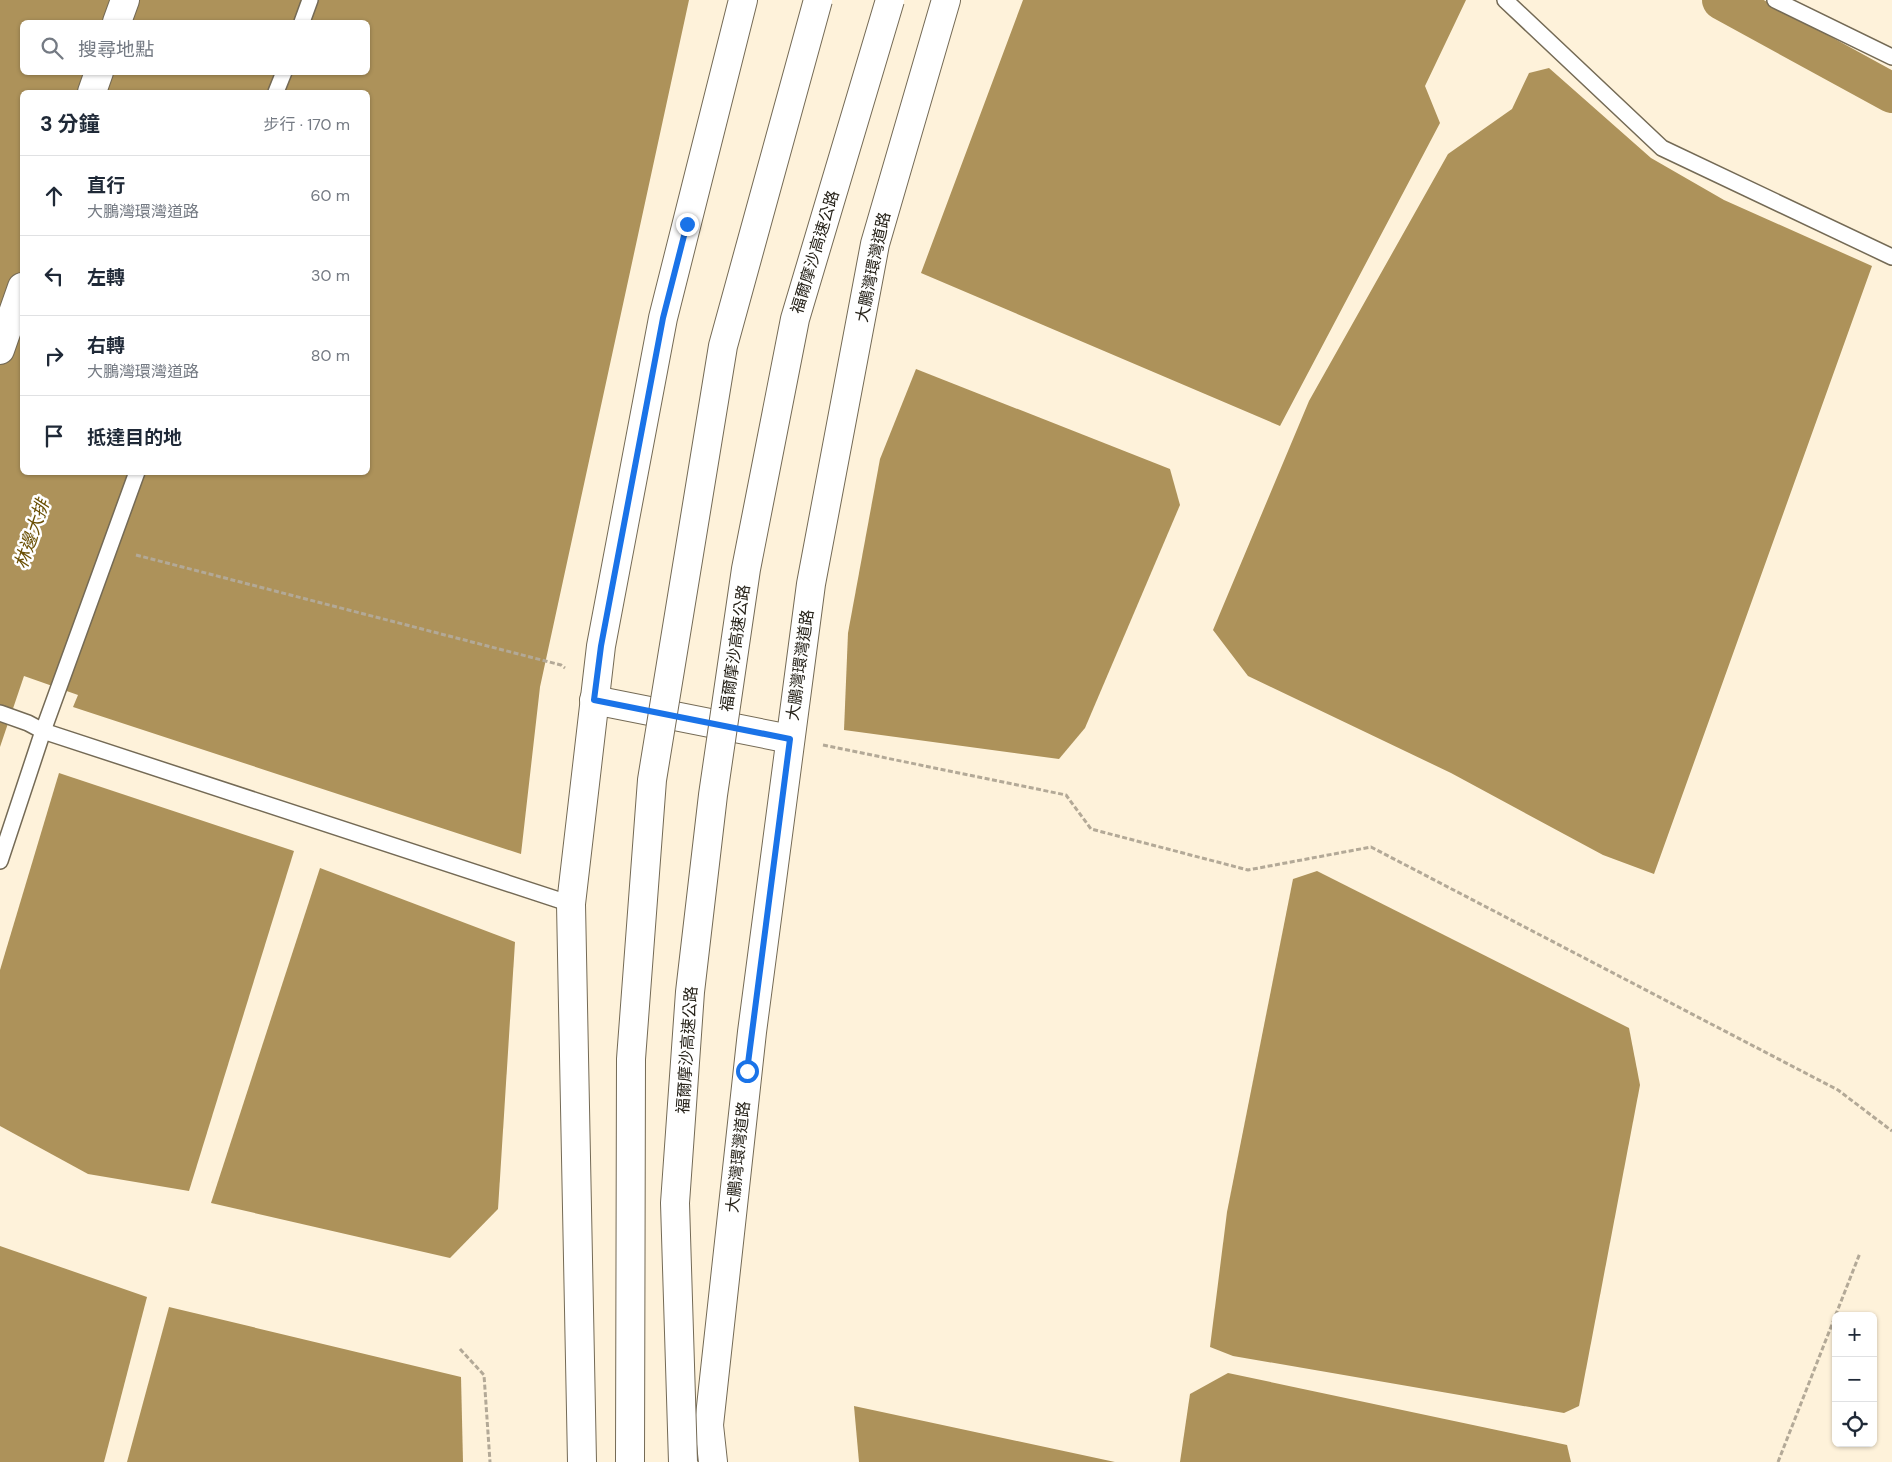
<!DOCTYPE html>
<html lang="zh-TW">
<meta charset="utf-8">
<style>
body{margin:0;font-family:"DM Sans","Noto Sans TC",sans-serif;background:#f2f2f3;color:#1f2937}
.controls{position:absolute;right:15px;bottom:15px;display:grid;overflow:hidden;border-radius:8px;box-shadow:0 1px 4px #0004}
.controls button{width:45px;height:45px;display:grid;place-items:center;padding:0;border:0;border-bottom:1px solid #e0e1e3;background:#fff;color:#1f2937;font:25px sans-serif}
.stop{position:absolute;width:15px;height:15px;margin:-11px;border:4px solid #1a73e8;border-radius:50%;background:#fff}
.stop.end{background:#1a73e8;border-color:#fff;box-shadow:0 1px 5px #0008}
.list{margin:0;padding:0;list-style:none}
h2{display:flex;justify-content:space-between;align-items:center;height:65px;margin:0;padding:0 20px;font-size:21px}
h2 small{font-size:16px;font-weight:400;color:#747a83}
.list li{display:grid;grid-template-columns:32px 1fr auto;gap:15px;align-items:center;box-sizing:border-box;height:80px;padding:0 20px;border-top:1px solid #e0e1e3}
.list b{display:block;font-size:19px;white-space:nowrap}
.list p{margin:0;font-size:16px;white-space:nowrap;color:#747a83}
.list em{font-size:16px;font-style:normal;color:#747a83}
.icon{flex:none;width:28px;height:28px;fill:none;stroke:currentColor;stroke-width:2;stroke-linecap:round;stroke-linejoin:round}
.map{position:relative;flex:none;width:1892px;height:1462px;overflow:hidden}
.search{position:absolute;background:#fff;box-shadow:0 1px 4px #0004;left:20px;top:20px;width:350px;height:55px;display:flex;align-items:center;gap:12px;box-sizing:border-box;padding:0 18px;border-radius:8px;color:#747a83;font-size:19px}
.panel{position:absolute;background:#fff;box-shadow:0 1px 4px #0004;left:20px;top:90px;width:350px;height:385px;border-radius:8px}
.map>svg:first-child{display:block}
</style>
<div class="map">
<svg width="1892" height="1462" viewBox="0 0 1892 1462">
<rect width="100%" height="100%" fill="#fef2da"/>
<!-- water -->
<g fill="#ad925a" fill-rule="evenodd">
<path d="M0 0H689L540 687 521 854 73 707 78 695 24 676 0 747ZM22 22H368V72H22ZM22 92H368V472H22Z"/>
<polygon points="1023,0 1466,0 1425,86 1440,123 1280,426 921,273"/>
<polygon points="1549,68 1651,158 1724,200 1872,266 1654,874 1603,855 1451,773 1248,676 1213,630 1309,401 1448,154 1512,109 1529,73"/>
<polygon points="916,369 1170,469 1180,505 1085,728 1059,759 844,730 848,633 880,459"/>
<polygon points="59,773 294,851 189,1191 88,1174 0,1126 0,970"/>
<polygon points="320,868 515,942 498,1209 450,1258 211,1203"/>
<polygon points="1317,871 1629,1028 1640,1085 1579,1406 1564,1413 1233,1356 1210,1347 1227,1212 1293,879"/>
<polygon points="0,1246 147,1297 104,1462 0,1462"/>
<polygon points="169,1307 461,1377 463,1462 127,1462"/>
<polygon points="1228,1373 1567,1445 1571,1462 1180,1462 1190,1394"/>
<polygon points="854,1406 1115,1462 859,1462"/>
</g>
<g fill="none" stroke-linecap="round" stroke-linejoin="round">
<!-- canal -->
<polyline stroke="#ad925a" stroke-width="40" points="1722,0 1892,93"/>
<defs>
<g id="service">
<polyline points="1505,0 1662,148 1892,257"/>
<polyline points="1775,0 1892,57"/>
<polyline points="302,22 310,0"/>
<polyline points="276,92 284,72"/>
<polyline points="0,713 28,723 43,731 571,904"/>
<polyline points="0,861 43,731 137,472"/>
</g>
<g id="minor">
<polyline points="117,22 125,0"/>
<polyline points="92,92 99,72"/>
<polyline points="0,350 22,287"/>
</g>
<g id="tertiary">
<polyline points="594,700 790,739"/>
<polyline points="582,1462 571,904 601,646 663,318 743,0"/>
<polyline points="713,1462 709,1425 752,1032 811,584 875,244 946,0"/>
</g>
</defs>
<!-- service casing -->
<use href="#service" stroke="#746a55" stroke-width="18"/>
<!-- minor casing -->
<use href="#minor" stroke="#746a55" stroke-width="30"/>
<!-- tertiary casing -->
<use href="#tertiary" stroke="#746a55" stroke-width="30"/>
<!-- path -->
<g stroke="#b3a997" stroke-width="3" stroke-dasharray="5 2.5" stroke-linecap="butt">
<polyline points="136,555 561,665 565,668"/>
<polyline points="823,745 1066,795 1091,829 1248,870 1371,847 1838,1090 1892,1131"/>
<polyline points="460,1349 484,1375 490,1462"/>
<polyline points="1778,1462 1860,1253"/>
</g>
<!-- service -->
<use href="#service" stroke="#fff" stroke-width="15"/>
<!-- minor -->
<use href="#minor" stroke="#fff" stroke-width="28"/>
<!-- tertiary -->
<use href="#tertiary" stroke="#fff" stroke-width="28"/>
<defs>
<g id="motorway-bridge">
<polyline points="630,1462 631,1059 652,780 723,346 818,0"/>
<polyline points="683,1462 675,1203 690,992 713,795 746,569 795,319 890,0"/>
</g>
</defs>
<!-- motorway-bridge casing -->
<use href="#motorway-bridge" stroke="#746a55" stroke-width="30" stroke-linecap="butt"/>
<!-- motorway-bridge -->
<use href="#motorway-bridge" stroke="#fff" stroke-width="28"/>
</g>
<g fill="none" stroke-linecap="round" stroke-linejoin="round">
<!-- route -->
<polyline stroke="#1a73e8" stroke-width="6" points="687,224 663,318 601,646 594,700 790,739 747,1071"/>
</g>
<g text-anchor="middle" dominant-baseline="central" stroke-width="5" stroke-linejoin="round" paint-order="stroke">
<!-- street labels -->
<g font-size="16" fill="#262219" stroke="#fff">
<text transform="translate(815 252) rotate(-73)">福爾摩沙高速公路</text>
<text transform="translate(873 267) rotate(-78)">大鵬灣環灣道路</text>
<text transform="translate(735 648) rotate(-82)">福爾摩沙高速公路</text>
<text transform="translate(800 665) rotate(-82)">大鵬灣環灣道路</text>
<text transform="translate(687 1050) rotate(-86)">福爾摩沙高速公路</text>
<text transform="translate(738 1157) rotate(-84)">大鵬灣環灣道路</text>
</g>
<!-- water labels -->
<g font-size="18" font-style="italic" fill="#6a4f04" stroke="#fff">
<text transform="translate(32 534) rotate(-71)">林邊大排</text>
</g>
</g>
</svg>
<div class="controls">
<button>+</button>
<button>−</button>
<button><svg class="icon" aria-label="locate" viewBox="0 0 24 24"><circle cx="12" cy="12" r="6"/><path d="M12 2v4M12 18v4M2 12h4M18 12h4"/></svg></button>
</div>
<div class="stop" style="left:747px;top:1071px"></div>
<div class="stop end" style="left:687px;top:224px"></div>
<div class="search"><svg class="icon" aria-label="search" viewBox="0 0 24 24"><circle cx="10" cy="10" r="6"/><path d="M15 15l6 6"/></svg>搜尋地點</div>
<section class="panel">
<h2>3 分鐘<small>步行 · 170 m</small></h2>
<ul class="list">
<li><svg class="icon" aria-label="ahead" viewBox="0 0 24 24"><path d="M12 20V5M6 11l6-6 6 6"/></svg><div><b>直行</b><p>大鵬灣環灣道路</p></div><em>60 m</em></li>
<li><svg class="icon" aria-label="left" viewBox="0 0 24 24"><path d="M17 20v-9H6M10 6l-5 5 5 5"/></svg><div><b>左轉</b></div><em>30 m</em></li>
<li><svg class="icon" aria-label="right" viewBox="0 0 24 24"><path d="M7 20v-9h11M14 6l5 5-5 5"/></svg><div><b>右轉</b><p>大鵬灣環灣道路</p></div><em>80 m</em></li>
<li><svg class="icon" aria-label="arrive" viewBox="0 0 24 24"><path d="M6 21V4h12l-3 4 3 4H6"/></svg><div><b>抵達目的地</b></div></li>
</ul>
</section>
</div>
